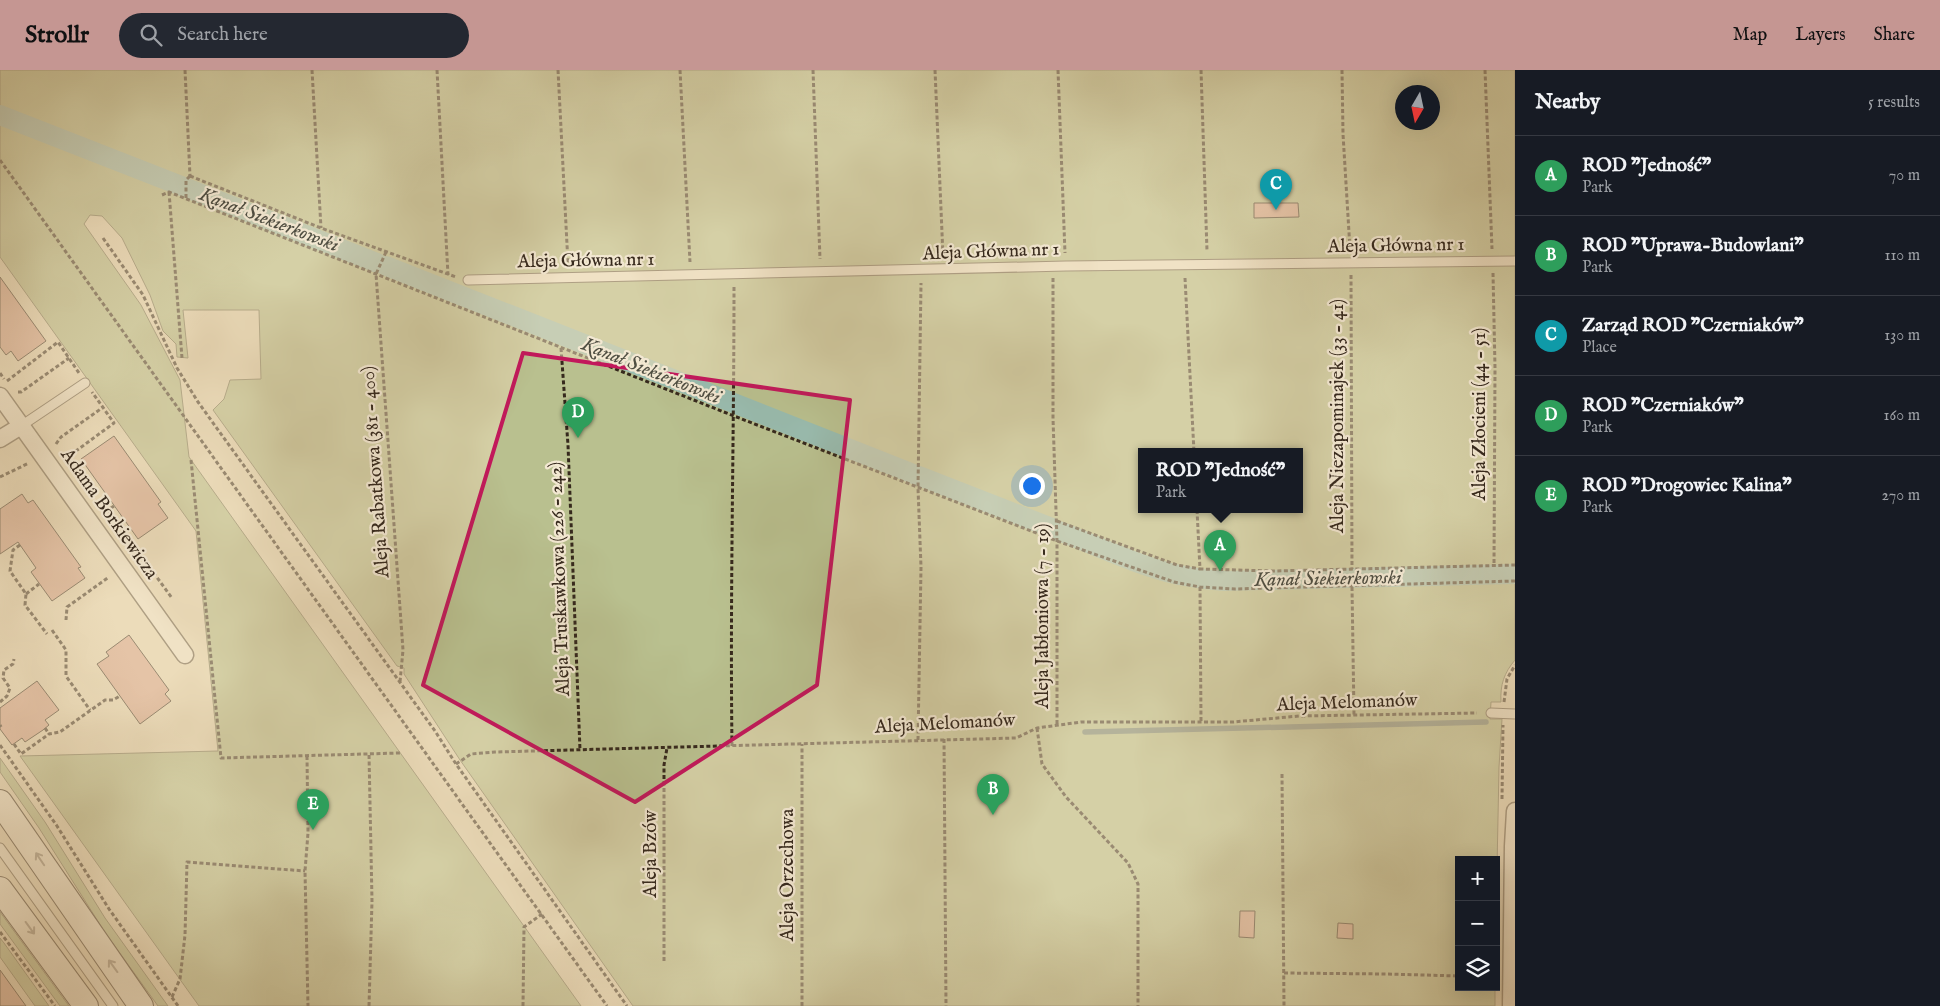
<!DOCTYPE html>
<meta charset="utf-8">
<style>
body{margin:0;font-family:"IM FELL English",serif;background:#242831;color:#f1f3f6}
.controls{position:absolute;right:15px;bottom:15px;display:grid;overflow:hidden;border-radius:0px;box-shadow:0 5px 20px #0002}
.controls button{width:45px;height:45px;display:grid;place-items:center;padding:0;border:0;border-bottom:1px solid #363941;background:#171b24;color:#f1f3f6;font:25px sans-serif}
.compass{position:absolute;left:1395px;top:15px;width:45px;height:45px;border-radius:50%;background:#171b24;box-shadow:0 5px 20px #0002;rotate:189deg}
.you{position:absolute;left:1031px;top:415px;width:18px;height:18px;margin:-12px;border:4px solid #fff;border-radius:50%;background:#1a73e8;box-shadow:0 0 0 8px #1a73e833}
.badge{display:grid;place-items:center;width:32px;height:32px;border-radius:50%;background:#c59692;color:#fff;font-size:16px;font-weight:700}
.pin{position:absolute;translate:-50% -41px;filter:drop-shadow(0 1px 2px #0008)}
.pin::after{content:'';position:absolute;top:26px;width:18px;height:15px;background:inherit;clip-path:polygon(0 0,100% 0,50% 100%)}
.popup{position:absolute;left:1138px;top:378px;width:165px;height:65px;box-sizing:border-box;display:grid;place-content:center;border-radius:0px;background:#171b24;filter:drop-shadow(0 1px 4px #0005);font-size:16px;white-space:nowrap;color:#9ea1a6}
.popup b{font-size:19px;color:#f1f3f6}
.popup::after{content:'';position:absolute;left:50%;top:100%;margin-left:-10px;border:10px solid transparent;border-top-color:#171b24}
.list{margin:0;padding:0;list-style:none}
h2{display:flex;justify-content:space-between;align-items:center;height:65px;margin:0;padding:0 20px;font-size:21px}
h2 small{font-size:16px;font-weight:400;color:#9ea1a6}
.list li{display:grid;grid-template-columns:32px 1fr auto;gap:15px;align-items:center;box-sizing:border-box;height:80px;padding:0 20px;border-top:1px solid #363941}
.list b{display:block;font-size:19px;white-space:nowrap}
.list p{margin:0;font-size:16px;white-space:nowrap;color:#9ea1a6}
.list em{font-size:16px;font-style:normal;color:#9ea1a6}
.icon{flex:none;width:28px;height:28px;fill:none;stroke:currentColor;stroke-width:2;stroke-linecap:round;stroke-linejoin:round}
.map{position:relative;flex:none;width:1515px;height:936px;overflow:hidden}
header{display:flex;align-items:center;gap:30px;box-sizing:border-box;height:70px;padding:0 25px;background:#c59692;color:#111}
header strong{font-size:24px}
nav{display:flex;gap:28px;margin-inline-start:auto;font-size:18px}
.search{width:350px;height:45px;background:#242831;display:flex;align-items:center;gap:12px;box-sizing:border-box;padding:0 18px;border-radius:28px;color:#9ea1a6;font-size:19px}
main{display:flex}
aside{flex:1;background:#171b24}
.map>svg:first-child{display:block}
</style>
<header>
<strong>Strollr</strong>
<div class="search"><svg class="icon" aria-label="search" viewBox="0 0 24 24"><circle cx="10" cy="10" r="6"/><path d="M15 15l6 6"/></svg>Search here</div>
<nav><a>Map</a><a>Layers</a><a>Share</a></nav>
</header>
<main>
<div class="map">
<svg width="1515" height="936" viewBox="0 0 1515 936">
<rect width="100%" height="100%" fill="#ecdcba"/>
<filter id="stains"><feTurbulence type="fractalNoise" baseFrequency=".004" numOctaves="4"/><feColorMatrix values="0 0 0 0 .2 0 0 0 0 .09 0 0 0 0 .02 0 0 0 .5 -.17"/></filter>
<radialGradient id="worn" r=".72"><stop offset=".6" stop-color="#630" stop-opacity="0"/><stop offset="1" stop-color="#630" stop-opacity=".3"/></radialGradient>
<!-- green -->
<g fill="#b9c08f" stroke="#787456" fill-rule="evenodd">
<path d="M0 0H1515V590C1504 603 1500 615 1501 632H1491L1490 649H1502L1499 697 1496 849V790H1459V917H1495V936H633L460 690 404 604V598L397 596 213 340 224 329 230 310 261 309 259 240H183L188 288 177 287 176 274 163 261 150 225 122 168 102 146 90 145 84 154 141 235 180 310 189 387 581 936H199L20 686 218 681 196 461 0 187ZM1402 22H1432V52H1402ZM1141 382H1299V440H1141Z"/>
<polygon points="0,688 45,752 105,848 168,936 158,936 106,864 39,758 0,702"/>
<polygon points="0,842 69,936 60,936 0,854"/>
<polygon points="0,868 4,873 49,936 35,936 0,887"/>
</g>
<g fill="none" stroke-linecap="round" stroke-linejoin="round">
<!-- stream -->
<polyline stroke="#718175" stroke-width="5.5" points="1085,662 1486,652"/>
<!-- canal -->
<g stroke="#99bcaf" stroke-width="20">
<polyline points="0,45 184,117"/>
<polyline points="189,119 377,193"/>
<polyline points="386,196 916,405"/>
<polyline points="919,406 1052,458"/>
<path d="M1059 461C1097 476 1139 496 1179 505 1194 508 1209 510 1224 511L1515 504"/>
</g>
</g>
<!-- building -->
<g fill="#dba690" stroke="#36291d">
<polygon points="1254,133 1298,133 1299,147 1254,148"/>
<polygon points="0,207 46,271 18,291 11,281 6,285 0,277"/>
<polygon points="114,366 161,432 158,434 168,448 138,469 81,389"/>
<polygon points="22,424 28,433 33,430 81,497 78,498 85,508 52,531 31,502 36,498 18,472 0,484 0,439"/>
<polygon points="129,565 169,620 165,624 171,631 140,654 97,594 109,586 106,582"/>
<polygon points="37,611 59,640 45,650 49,655 43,660 25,672 22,668 12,675 0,659 0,638"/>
<polygon points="1240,841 1255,841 1254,868 1239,867"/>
<polygon points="1338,853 1353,854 1353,869 1337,868"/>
<polygon points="0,900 26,936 0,936"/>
</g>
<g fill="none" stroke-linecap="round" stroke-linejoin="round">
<defs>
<g id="service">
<polyline points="468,210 1066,196 1515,191"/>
<polyline points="21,356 85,313"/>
<polyline points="1491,643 1515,644"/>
<polyline points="0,778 113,936"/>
</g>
<g id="minor">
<polyline points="0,326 185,585"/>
<polyline points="0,369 21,356"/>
<polyline points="1511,936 1513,776 1515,741"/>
</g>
<g id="secondary">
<polyline points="0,732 141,936"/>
<polyline points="0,819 86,936"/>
</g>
</defs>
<!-- service casing -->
<use href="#service" stroke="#645644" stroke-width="11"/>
<!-- minor casing -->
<use href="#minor" stroke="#645644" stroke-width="19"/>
<!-- secondary casing -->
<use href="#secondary" stroke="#36291d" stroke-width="26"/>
<!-- path -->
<g stroke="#36291d" stroke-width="3" stroke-dasharray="4 2.5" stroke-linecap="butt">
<polyline points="185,0 190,106"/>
<polyline points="312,0 321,158"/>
<polyline points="437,0 448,205"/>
<polyline points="558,0 568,194"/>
<polyline points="680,0 690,192"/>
<polyline points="813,0 820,189"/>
<polyline points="935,0 943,186"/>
<polyline points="1058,0 1065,183"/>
<polyline points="1201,0 1207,181"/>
<polyline points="1342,0 1343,64 1350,179"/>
<polyline points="1485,0 1492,179"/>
<polyline points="0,90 607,936"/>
<polyline points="190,106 321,158 456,207"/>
<polyline points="169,122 182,288"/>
<polyline points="162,125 169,122 734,346 1057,471 1174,512 1200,517 1235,519 1515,511"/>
<polyline points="186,128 186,110 190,106"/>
<polyline points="103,168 143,225 177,298 198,332 435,661 456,694 627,936"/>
<polyline points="386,182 376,204 403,580 400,612"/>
<polyline points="1493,203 1495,298 1494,496"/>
<polyline points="1351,205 1352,499"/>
<polyline points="1053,208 1053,348 1057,471 1057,655"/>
<polyline points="1185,208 1194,382"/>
<polyline points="561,278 568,375 580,680"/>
<polyline points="0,303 4,309"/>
<polyline points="7,311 58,272 79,303"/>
<polyline points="18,322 21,322 69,288"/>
<polyline points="56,374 61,367 102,338"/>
<polyline points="65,389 114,353 92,322"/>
<polyline points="191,390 221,688 400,683"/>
<polyline points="0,407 29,393"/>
<polyline points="114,436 108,440 172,528"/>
<polyline points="1197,440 1200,499 1274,501 1515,495"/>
<polyline points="1057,451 1177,495 1200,499"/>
<polyline points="20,475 13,480 10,501 26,524 25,535 47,564"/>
<polyline points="1200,517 1201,652"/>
<polyline points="1352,517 1354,645"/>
<polyline points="26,524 39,514"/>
<polyline points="66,550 67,537 109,507"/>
<polyline points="52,560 66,580 66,606 90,640"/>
<polyline points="0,632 7,626 10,618 3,608 4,600 13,594 14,589"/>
<polyline points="1504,632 1507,609 1515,595"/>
<polyline points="0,655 1,657"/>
<polyline points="45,658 49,664"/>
<polyline points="1037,658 1042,694 1066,727 1128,793 1138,814 1138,936"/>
<polyline points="944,669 946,936"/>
<polyline points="918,670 921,497 918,418 921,213"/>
<polyline points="14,674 21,684 49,664 60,662 105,630 113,630 120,626"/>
<polyline points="0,675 57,756 109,839 178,936"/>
<path d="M732 676C730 523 734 370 734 217"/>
<polyline points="307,686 308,763 305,801 308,936"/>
<polyline points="456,694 471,684 495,682 1016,668 1037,658 1081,652 1233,652 1299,646 1477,643"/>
<polyline points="1282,704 1284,936"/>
<polyline points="1502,729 1503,655"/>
<polyline points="0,862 55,936"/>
<polyline points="664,891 664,695 667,678"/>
<polyline points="1284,903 1387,904 1459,906"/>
<polyline points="172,927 180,909 185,865 187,792 305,801"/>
<polyline points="369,936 372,831 369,684"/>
<polyline points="523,936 524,857 542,844"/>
<polyline points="802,936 802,674"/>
</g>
<!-- service -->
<use href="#service" stroke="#f3e8d2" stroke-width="9"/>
<!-- minor -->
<use href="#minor" stroke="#f3e8d2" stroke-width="16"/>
<!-- secondary -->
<use href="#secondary" stroke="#f3e8d2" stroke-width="24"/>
</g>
<!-- one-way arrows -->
<defs><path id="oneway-shaft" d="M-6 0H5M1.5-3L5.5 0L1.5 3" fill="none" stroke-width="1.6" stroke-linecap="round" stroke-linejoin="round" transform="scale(1.25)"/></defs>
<g stroke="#948878">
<use href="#oneway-shaft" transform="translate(40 789) rotate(-124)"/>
<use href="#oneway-shaft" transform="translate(30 858) rotate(54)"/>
<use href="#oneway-shaft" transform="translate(113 896) rotate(-126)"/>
</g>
<!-- marked area -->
<path d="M0 0H1515V936H0ZM523 283 850 330 817 615 635 732 423 615Z" fill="#ecdcba" fill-opacity=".55" fill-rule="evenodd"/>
<path fill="none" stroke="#c2185b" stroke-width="4" stroke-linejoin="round" d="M523 283 850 330 817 615 635 732 423 615Z"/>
<g text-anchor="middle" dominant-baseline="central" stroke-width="4.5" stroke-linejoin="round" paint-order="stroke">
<!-- street labels -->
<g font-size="19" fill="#36291d" stroke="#f3e8d2">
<text transform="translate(1396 176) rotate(-1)">Aleja Główna nr 1</text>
<text transform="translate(991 182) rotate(-2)">Aleja Główna nr 1</text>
<text transform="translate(586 191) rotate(-1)">Aleja Główna nr 1</text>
<text transform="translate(1480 344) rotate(-90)">Aleja Złocieni (44 - 51)</text>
<text transform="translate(1338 346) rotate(-90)">Aleja Niezapominajek (33 - 41)</text>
<text transform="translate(376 402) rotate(-94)">Aleja Rabatkowa (381 - 400)</text>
<text transform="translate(109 444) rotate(55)">Adama Borkiewicza</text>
<text transform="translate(560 509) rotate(-92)">Aleja Truskawkowa (226 - 242)</text>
<text transform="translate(1043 546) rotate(-90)">Aleja Jabłoniowa (7 - 19)</text>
<text transform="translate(1347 633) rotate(-2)">Aleja Melomanów</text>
<text transform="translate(945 654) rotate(-3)">Aleja Melomanów</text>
<text transform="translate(651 784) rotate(-90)">Aleja Bzów</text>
<text transform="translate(788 805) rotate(-90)">Aleja Orzechowa</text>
</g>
<!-- water labels -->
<g font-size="20" font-style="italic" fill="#4f4e42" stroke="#f3e8d2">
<text transform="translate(269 150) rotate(21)">Kanał Siekierkowski</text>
<text transform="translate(651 301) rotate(22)">Kanał Siekierkowski</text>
<text transform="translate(1328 509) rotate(-1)">Kanał Siekierkowski</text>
</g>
</g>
<rect width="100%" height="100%" filter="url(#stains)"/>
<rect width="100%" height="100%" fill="url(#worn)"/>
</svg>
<div class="controls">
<button>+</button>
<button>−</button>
<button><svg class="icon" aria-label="layers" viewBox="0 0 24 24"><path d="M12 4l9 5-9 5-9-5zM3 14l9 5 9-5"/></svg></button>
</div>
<svg class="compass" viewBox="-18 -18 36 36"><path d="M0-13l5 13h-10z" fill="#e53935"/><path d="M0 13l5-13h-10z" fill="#9ea1a6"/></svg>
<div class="you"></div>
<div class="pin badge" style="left:1220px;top:501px;background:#2e9e5b">A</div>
<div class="popup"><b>ROD &quot;Jedność&quot;</b>Park</div>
<div class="pin badge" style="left:993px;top:745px;background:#2e9e5b">B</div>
<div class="pin badge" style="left:1276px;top:140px;background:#0f9aa8">C</div>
<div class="pin badge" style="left:578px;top:368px;background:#2e9e5b">D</div>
<div class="pin badge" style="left:313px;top:760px;background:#2e9e5b">E</div>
</div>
<aside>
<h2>Nearby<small>5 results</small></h2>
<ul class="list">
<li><span class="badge" style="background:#2e9e5b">A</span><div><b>ROD &quot;Jedność&quot;</b><p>Park</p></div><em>70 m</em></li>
<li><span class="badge" style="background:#2e9e5b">B</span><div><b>ROD &quot;Uprawa-Budowlani&quot;</b><p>Park</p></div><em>110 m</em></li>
<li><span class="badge" style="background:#0f9aa8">C</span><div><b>Zarząd ROD &quot;Czerniaków&quot;</b><p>Place</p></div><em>130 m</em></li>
<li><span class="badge" style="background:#2e9e5b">D</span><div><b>ROD &quot;Czerniaków&quot;</b><p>Park</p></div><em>160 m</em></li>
<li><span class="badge" style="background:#2e9e5b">E</span><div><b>ROD &quot;Drogowiec Kalina&quot;</b><p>Park</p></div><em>270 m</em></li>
</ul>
</aside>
</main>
